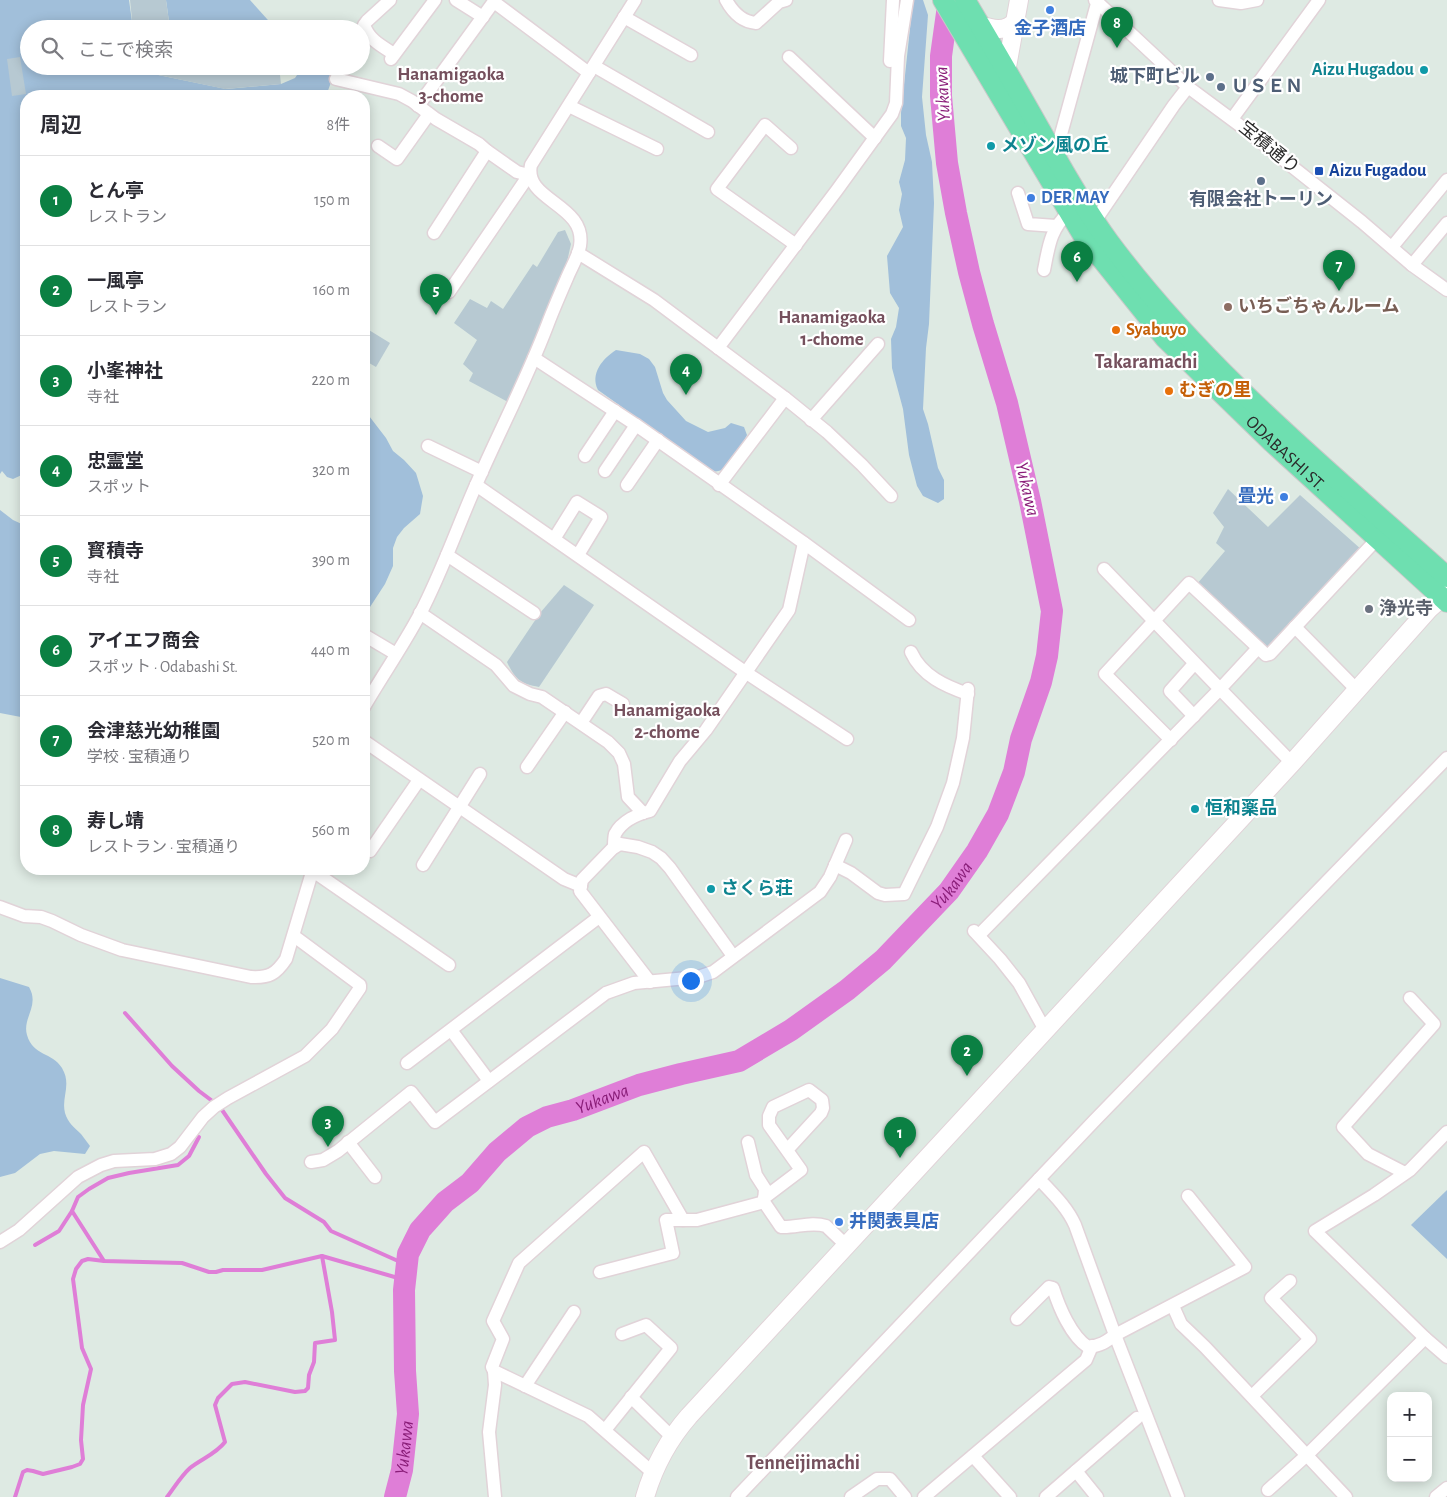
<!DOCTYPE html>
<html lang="ja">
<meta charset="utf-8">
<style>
body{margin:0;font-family:"Alegreya Sans","Noto Sans JP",sans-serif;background:#f7f7f7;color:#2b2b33}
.controls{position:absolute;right:15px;bottom:15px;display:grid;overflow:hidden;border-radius:10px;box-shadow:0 2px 12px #0003}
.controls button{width:45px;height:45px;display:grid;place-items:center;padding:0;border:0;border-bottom:1px solid #e1e1e2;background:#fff;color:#2b2b33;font:25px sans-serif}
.you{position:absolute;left:690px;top:980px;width:18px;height:18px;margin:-12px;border:4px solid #fff;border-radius:50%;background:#1a73e8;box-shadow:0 0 0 8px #1a73e833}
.badge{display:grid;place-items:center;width:32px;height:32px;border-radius:50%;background:#0b8043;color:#fff;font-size:16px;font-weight:700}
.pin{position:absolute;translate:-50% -41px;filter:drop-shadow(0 1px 2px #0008)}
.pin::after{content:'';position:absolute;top:26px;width:18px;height:15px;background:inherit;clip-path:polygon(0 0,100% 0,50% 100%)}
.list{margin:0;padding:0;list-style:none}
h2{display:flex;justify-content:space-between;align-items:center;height:65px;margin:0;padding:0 20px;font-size:21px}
h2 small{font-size:16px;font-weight:400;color:#7c7c81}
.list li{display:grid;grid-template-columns:32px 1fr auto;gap:15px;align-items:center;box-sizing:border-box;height:90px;padding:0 20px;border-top:1px solid #e1e1e2}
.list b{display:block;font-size:19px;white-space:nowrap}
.list p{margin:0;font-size:16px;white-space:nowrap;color:#7c7c81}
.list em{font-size:16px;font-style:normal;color:#7c7c81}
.icon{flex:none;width:28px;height:28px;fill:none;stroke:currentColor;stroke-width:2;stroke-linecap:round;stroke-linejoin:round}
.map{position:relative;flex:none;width:1447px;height:1497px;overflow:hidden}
.search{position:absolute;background:#fff;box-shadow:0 2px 12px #0003;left:20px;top:20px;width:350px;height:55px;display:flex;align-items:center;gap:12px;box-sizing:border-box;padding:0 18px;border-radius:28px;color:#7c7c81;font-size:19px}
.panel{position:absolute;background:#fff;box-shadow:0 2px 12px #0003;left:20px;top:90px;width:350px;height:785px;border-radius:20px}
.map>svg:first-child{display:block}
</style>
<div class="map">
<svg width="1447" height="1497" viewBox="0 0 1447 1497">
<rect width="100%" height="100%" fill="#deeae3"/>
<!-- green -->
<g fill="#a1bfda">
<polygon points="0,0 129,0 133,29 29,29 29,66 138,66 139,71 226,89 281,84 295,78 303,66 337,66 326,96 26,96 26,473 13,479 7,477 2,471 0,474"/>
<polygon points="166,0 250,0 276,29 170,29"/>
<polygon points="913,0 923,0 928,15 922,97 926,135 932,162 934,203 929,324 926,348 923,409 928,424 938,468 944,480 944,499 938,503 923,496 917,486 909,455 903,409 892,368 891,339 896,327 899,308 890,293 887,256 903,227 899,210 902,194 899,182 905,160 906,138 901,126 901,113"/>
<path d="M616 350 640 354 649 359 655 367 663 393 667 400 686 421 708 432 725 428 731 423 744 427 747 435C740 448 730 475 712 471L598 390C590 374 602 359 616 350Z"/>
<polygon points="364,391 366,412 386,438 393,451 404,460 416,473 423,496 420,514 404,528 397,537 393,548 393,566 385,584 370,607 364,611"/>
<polygon points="0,510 13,520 26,526 26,718 0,713"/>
<path d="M0 978 29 987C40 1006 22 1018 27 1035 33 1056 52 1052 62 1068 72 1085 61 1097 65 1113 68 1123 74 1127 81 1134 84 1138 87 1142 90 1146L85 1154 54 1151 40 1154 15 1173 0 1177Z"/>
<polygon points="1447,1190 1447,1259 1411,1225"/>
</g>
<!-- cemetery -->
<g fill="#b7c9d2">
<polygon points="130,0 166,0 170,29 133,29"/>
<polygon points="20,57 26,94 12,96 7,59"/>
<polygon points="138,66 279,66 281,84 225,89 139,71"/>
<polygon points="565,230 571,244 567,262 508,402 469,381 473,373 463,364 477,340 454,323 470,299 487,308 491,301 503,309 533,264 537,267 558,232"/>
<polygon points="364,327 390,343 376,367 364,360"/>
<polygon points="1228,489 1268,527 1300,495 1362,550 1267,651 1197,584 1225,551 1216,543 1224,527 1213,513"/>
<path d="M564 585 594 605 539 687C520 684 515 679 507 662L540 613Z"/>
</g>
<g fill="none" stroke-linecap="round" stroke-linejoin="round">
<!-- stream -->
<g stroke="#df7ed7" stroke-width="4">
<polyline points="125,1013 172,1066 199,1091 215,1103"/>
<polyline points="220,1107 266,1174 285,1198 324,1222 331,1231 407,1265"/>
<polyline points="35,1245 59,1231 72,1211"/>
<polyline points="104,1261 72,1211 78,1197 89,1189 108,1178 129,1173 178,1165 189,1156 199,1137"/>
<polyline points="15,1497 23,1472 27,1470 33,1471 43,1474 72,1467 80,1464 83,1459 81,1440 83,1405 91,1369 82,1348 73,1279 76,1269 82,1261 88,1259 104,1261 182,1263 209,1272 216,1272 223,1270 262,1270 322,1256 405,1280"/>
<path d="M167 1497C174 1488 181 1476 190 1468 201 1459 216 1454 225 1442L215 1405 218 1398 232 1384 245 1382 295 1392 305 1391 308 1388 309 1375 314 1362 315 1343 335 1340 332 1312 322 1256"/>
</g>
<!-- river -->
<path stroke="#df7ed7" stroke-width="22" id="s1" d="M395 1497 402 1470 408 1414 405 1371 404 1290 408 1254 420 1230 445 1202 470 1183 497 1152 527 1127 547 1117 573 1110 639 1085 681 1074 739 1061 791 1030 847 990 883 960 949 891 977 851 998 814 1014 772 1021 739 1041 682 1047 656 1052 611 1030 501 1007 403 983 324 969 272 956 213 947 163 941 96V56L947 13 951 0"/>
<defs>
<g id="street">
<path d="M390 0 367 21 364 25C369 40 382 46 394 54"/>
<polyline points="456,0 483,17"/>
<path d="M726 0C732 11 742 22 756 23L779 2 786 0"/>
<polyline points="1095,0 1188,87 1246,130 1362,222 1412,265 1447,290"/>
<polyline points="1219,0 1241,3 1257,0"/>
<polyline points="494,2 589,73"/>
<polyline points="624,17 691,55"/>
<polyline points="789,57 875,138"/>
<polyline points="391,59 435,0"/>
<polyline points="890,61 893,0"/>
<polyline points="594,66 708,132"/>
<polyline points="336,79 399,94 412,101 436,119 479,144 487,151 517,172 529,175 449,292"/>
<polyline points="418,106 495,0"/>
<polyline points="569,106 657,149"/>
<polyline points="1232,119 1319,0"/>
<polyline points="378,146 397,159 429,114"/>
<polyline points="791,148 765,125 717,189 796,245"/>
<polyline points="1055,156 1098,0"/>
<polyline points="1018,193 1028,224 1056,226"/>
<polyline points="1095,221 1174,105 1188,87"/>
<polyline points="434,233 487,151"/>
<polyline points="1392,247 1447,180"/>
<polyline points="578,253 654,300 785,398 827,432 862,465 891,496"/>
<polyline points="1412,265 1447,223"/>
<path d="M1044 270C1049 245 1050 230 1069 212"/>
<polyline points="718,348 837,190 892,114 896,103 898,56 907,0"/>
<polyline points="534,358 636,425 804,543 909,620"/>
<polyline points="811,420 878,344"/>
<polyline points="428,446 482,472"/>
<polyline points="585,456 615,411"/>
<polyline points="605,471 636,425"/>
<polyline points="476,485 745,672 847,739"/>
<polyline points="627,485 658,440"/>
<polyline points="719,485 785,398"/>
<polyline points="554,539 577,502 601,517 578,555"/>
<polyline points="447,555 534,613"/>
<polyline points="420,613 496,665 514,686 530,694 542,697 608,742 619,753 624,764 628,797 643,813"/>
<polyline points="1295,627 1357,690"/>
<polyline points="364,635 396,654"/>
<polyline points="1258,648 1220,689 1292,763"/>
<path d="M911 652C922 676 945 686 968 694"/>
<path d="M364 707C382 676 403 646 420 614 442 572 457 528 476 485 499 432 526 381 547 326 553 310 560 294 567 278 571 268 578 257 580 246 587 204 523 201 531 165L635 0"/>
<polyline points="1194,716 1170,691 1194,664"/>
<polyline points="581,723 599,696 606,694 623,704"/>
<polyline points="1171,740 1105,674 1189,583 1266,655 1270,654 1377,539"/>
<polyline points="364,741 564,879 581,886"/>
<polyline points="527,767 565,712"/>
<path d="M614 847C614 843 614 838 615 834 622 821 638 814 650 811L680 761 706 730 789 610 804 543"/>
<polyline points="370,851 419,780"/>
<polyline points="423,865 480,774"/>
<polyline points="835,865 851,873 878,893 885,895 904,894 937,827 953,783 963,738 968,689"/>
<polyline points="313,871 449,965"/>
<path d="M0 907 24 916 41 917 52 921 81 935 122 950 251 977C269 978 276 974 286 959L313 869"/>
<polyline points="974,931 1000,959 1019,983 1045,1030"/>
<polyline points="979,935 1220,689 1104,569"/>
<polyline points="650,982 580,891 582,880 612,849 620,844 638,847 652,852 661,858 670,868 733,956"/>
<polyline points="451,1030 489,1081"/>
<polyline points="407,1063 599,917"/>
<polyline points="1447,1132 1410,1170 1374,1195 1315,1231 1425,1338 1447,1357"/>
<polyline points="348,1142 375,1177"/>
<path d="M748 1142 756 1175 765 1189 764 1202 781 1227C796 1228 811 1221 826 1226L847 1246"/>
<polyline points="311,1162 323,1160 338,1151 411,1092 435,1122 606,993 634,983 698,977 713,972 820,892 830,877 846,840"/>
<polyline points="1405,1173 1368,1154 1343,1127 1434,1024 1410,998"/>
<path d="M1039 1179C1053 1194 1067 1207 1075 1225L1115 1335 1178 1497"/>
<polyline points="764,1198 801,1170 769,1125 769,1116 773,1107 809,1090 822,1100 823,1108 821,1113 787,1150"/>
<polyline points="0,1242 19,1230 78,1177 101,1165 114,1161 155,1159 171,1154 180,1147 203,1117 214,1107 228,1098 305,1056 332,1029 360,988 360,985 294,936"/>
<polyline points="600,1272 673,1253 666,1220 697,1220 764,1202"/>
<polyline points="1173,1306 1181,1324 1205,1347 1346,1497"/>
<path d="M1017 1319 1049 1287 1053 1288C1059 1307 1071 1336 1088 1347 1100 1346 1106 1342 1115 1335L1245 1267 1188 1196"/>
<polyline points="494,1371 588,1416 652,1472"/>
<polyline points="525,1386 574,1312"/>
<polyline points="1252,1396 1310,1339 1271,1298 1290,1281"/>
<polyline points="631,1397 672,1437"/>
<polyline points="605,1430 671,1348 646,1325 622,1334"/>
<polyline points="973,1456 1010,1497"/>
<polyline points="1076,1471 1097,1497"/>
<polyline points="1268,1490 1307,1455 1425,1338"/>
<polyline points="495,1497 489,1432 495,1385 494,1371 492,1367 503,1339 493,1321 519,1263 644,1152 683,1220"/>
<polyline points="737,1497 1095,1120 1447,758"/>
<polyline points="851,1497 877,1479 890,1479 905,1497"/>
<polyline points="924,1497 1086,1360 1092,1346"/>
<polyline points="1046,1497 1137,1418"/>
<polyline points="1436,1497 1447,1488"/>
</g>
<g id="secondary">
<path d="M980 25C994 30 1005 32 1016 21"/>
<polyline points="1005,78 1019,0"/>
<path d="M645 1497C654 1466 668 1440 689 1416L1292 763 1429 609 1447 593"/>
</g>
<g id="primary">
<path id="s2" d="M943 0 1084 237 1165 338 1273 443 1447 602"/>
<path d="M965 0C993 47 1020 94 1047 142 1066 176 1086 211 1109 242 1204 370 1329 471 1447 577"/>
</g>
</defs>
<!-- street casing -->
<use href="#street" stroke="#e1d3d8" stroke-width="15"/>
<!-- secondary casing -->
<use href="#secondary" stroke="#e1d3d8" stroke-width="20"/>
<!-- primary casing -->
<use href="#primary" stroke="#c8c8c8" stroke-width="22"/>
<!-- street -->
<use href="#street" stroke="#fff" stroke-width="12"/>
<!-- secondary -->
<use href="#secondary" stroke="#fff" stroke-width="18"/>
<!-- primary -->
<use href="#primary" stroke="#6edfb0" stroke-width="20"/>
</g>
<!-- markers -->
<g fill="#3f7fe0" stroke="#fff" stroke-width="2">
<circle cx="1050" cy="10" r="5"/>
<circle cx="1031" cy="198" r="5"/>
<circle cx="1284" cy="497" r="5"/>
<circle cx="839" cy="1222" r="5"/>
</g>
<g fill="#0f9aa8" stroke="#fff" stroke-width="2">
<circle cx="1424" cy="70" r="5"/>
<circle cx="991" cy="146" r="5"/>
<circle cx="1195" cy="809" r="5"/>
<circle cx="711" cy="889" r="5"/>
</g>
<g fill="#5c6f8a" stroke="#fff" stroke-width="2">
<circle cx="1210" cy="77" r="5"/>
<circle cx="1221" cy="87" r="5"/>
<circle cx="1261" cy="181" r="5"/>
</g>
<rect fill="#1a4fb4" stroke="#fff" stroke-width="2" x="1314" y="166" width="10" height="10" rx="2.5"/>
<circle fill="#8d6e63" stroke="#fff" stroke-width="2" cx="1228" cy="307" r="5"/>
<g fill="#e8710a" stroke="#fff" stroke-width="2">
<circle cx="1116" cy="330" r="5"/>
<circle cx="1169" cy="391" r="5"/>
</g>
<circle fill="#6b7280" stroke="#fff" stroke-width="2" cx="1369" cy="609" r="5"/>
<g text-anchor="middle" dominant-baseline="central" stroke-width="4.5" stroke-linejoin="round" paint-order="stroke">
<!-- shop labels -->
<g font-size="18" font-weight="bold" fill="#366cbe" stroke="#fff" text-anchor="start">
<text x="1050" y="29" text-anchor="middle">金子酒店</text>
<text x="1041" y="198">DER MAY</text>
<text x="1274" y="497" text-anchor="end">畳光</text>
<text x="849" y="1222">井関表具店</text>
</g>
<!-- culture labels -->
<g font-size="18" font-weight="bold" fill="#0d838f" stroke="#fff" text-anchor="start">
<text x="1414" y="70" text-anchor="end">Aizu Hugadou</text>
<text x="1001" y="146">メゾン風の丘</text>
<text x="1205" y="809">恒和薬品</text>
<text x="721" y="889">さくら荘</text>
</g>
<!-- service labels -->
<g font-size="18" font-weight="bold" fill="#4e5e75" stroke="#fff" text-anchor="end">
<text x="1200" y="77">城下町ビル</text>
<text x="1231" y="87" text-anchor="start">ＵＳＥＮ</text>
<text x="1261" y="200" text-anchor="middle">有限会社トーリン</text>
</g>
<!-- street labels -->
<g font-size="18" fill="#2a2a2a" stroke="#fff">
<text transform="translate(1269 148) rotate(39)">宝積通り</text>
<text stroke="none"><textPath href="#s2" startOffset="572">ODABASHI ST.</textPath></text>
</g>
<!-- transit labels -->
<g font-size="18" font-weight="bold" fill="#164399" stroke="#fff" text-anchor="start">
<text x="1329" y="171">Aizu Fugadou</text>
</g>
<!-- education labels -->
<g font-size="18" font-weight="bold" fill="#785e54" stroke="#fff" text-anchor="start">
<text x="1238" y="307">いちごちゃんルーム</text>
</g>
<!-- food labels -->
<g font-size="18" font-weight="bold" fill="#c56008" stroke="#fff" text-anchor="start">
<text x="1126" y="330">Syabuyo</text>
<text x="1179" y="391">むぎの里</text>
</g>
<!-- worship labels -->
<g font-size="18" font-weight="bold" fill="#5b616d" stroke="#fff" text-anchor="start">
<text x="1379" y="609">浄光寺</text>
</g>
<!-- neighbourhood labels -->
<g font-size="19" font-weight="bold" fill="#75505d" stroke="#fff">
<text x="451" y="74">Hanamigaoka<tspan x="451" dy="22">3-chome</tspan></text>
<text x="832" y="317">Hanamigaoka<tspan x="832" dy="22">1-chome</tspan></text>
<text x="667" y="710">Hanamigaoka<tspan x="667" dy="22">2-chome</tspan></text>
</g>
<!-- water labels -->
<g font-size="19" font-style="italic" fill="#8a1e79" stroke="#fff">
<text transform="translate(943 94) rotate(-93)">Yukawa</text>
<text transform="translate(1027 489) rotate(77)">Yukawa</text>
<text stroke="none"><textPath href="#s1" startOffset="921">Yukawa</textPath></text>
<text stroke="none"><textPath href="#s1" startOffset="501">Yukawa</textPath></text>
<text stroke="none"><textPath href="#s1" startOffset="50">Yukawa</textPath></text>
</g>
<!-- quarter labels -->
<g font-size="20" font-weight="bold" fill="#75505d" stroke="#fff">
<text x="1146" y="362">Takaramachi</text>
<text x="803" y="1463">Tenneijimachi</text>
</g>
</g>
</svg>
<div class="controls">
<button>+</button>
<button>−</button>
</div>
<div class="you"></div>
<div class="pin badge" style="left:900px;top:1158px">1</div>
<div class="pin badge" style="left:967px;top:1076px">2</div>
<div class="pin badge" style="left:328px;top:1147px">3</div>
<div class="pin badge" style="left:686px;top:395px">4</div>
<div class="pin badge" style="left:436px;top:315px">5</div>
<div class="pin badge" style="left:1077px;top:282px">6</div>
<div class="pin badge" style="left:1339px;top:291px">7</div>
<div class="pin badge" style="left:1117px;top:48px">8</div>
<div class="search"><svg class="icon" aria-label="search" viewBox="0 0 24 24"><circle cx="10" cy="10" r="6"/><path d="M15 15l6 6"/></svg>ここで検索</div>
<section class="panel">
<h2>周辺<small>8件</small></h2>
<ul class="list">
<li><span class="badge">1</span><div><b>とん亭</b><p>レストラン</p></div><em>150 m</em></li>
<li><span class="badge">2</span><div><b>一風亭</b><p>レストラン</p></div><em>160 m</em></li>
<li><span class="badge">3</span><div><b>小峯神社</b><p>寺社</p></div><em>220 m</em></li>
<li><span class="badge">4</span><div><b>忠霊堂</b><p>スポット</p></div><em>320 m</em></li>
<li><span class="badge">5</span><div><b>寳積寺</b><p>寺社</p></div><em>390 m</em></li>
<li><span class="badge">6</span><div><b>アイエフ商会</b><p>スポット · Odabashi St.</p></div><em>440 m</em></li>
<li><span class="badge">7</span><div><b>会津慈光幼稚園</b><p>学校 · 宝積通り</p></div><em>520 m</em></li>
<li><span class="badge">8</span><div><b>寿し靖</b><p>レストラン · 宝積通り</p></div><em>560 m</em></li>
</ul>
</section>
</div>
